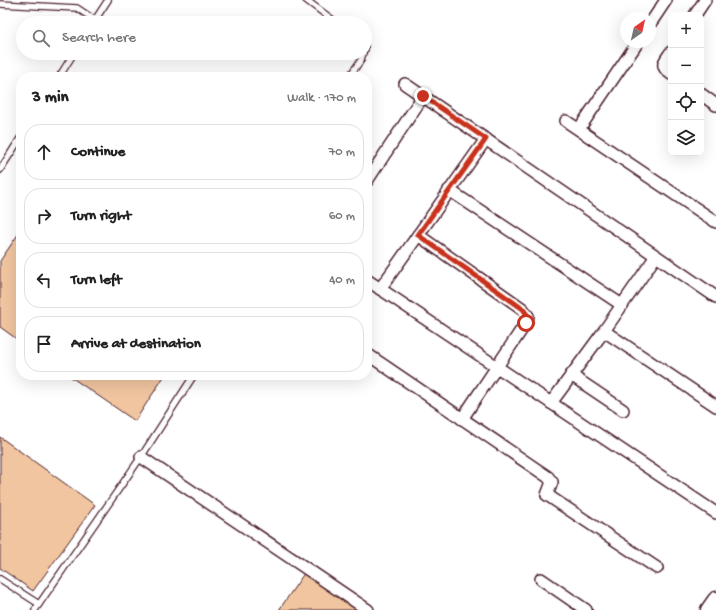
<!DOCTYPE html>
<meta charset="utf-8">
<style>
body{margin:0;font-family:"Gochi Hand",sans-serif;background:#f6f6f6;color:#222}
.controls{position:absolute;right:12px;top:12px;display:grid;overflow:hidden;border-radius:8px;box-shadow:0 4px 16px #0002}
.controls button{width:36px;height:36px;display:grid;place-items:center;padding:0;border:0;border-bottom:1px solid #e0e0e0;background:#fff;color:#222;font:20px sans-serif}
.compass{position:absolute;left:620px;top:12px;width:36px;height:36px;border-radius:50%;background:#fff;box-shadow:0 4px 16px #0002;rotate:34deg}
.stop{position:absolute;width:12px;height:12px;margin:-9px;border:3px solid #c8321e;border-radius:50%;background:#fff}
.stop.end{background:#c8321e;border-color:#fff;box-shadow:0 1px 4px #0008}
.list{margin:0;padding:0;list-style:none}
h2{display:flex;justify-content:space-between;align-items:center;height:52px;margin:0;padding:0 16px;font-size:17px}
h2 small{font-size:13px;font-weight:400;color:#767676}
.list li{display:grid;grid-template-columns:26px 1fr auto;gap:12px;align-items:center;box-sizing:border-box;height:56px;margin:0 8px 8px;padding:0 8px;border:1px solid #e0e0e0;border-radius:16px}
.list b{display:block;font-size:15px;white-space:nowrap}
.list em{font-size:13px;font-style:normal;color:#767676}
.icon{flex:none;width:22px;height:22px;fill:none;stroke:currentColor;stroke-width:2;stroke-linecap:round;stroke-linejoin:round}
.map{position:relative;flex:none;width:716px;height:610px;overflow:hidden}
.search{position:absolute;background:#fff;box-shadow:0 4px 16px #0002;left:16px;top:16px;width:356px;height:44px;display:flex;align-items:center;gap:10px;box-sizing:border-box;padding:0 14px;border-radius:22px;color:#767676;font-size:15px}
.panel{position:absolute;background:#fff;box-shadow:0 4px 16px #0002;left:16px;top:72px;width:356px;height:308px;border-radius:16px}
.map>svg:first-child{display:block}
</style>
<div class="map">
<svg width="716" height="610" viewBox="0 0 716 610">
<rect width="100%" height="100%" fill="#fff"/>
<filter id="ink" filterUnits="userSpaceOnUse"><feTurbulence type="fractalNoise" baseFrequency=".025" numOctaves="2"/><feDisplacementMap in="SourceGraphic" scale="8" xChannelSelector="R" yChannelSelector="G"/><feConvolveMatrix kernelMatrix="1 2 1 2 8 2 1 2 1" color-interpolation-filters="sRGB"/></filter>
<g filter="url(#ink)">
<!-- building -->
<g fill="#f0c5a0" stroke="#4a1f2b">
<polygon points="21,230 21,342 0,327 0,261"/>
<polygon points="68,375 165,375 135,421"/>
<polygon points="0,437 95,505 33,591 0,568"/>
<polygon points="305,572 360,610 279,610"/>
</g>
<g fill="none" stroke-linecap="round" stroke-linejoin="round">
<defs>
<g id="lane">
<polyline points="306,0 337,23"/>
<polyline points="0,4 77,8 95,20"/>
<polyline points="93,23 108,0"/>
<polyline points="365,47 365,49"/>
<polyline points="59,77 74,53"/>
<polyline points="349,77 361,60 363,53"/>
<polyline points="0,170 21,137"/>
<polyline points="0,579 39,604"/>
<polyline points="35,610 141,457 194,375"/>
</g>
<g id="street">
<polyline points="695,15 705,0"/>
<polyline points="650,24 666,0"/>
<path d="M671 52C664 62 659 66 671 74"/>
<polyline points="405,84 716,297"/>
<polyline points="701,94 716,105"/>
<polyline points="566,121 716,222"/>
<polyline points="579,129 638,42"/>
<polyline points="367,181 423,96"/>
<polyline points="449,190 622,305"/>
<polyline points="418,235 523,309 528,316 526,323 462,419"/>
<polyline points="367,280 716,513"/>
<polyline points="380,289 486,139"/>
<polyline points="604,331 716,406"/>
<polyline points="367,354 548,477 552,482 547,495 550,497 657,568"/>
<polyline points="571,375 623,410"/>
<polyline points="551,403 604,331 656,256"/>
<polyline points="141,457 368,610"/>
<polyline points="541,579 586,610"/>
</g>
<polyline id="secondary" points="709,610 716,600"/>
</defs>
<!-- lane casing -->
<use href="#lane" stroke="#4a1f2b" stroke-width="8"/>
<!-- street casing -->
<use href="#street" stroke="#4a1f2b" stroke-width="14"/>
<!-- secondary casing -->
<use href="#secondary" stroke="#4a1f2b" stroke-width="19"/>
<!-- lane -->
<use href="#lane" stroke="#fff" stroke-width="5.5"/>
<!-- street -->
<use href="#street" stroke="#fff" stroke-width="11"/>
<!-- secondary -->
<use href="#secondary" stroke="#fff" stroke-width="16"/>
</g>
</g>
<g fill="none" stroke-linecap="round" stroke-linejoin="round" filter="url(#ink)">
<!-- route -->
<polyline stroke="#c8321e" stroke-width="5" points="423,96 486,139 418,235 523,309 528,316 526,323"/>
</g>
</svg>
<div class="controls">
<button>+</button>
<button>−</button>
<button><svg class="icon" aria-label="locate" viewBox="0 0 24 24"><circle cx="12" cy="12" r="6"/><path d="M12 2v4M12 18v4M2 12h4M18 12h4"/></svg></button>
<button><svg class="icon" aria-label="layers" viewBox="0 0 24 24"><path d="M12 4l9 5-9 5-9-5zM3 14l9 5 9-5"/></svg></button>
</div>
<svg class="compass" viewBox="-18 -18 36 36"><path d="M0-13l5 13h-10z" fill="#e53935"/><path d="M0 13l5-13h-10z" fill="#767676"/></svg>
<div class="stop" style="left:526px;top:323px"></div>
<div class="stop end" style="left:423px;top:96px"></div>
<div class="search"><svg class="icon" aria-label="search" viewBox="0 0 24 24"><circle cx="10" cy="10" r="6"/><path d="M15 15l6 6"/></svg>Search here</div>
<section class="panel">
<h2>3 min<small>Walk · 170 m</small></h2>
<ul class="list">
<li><svg class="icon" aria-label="ahead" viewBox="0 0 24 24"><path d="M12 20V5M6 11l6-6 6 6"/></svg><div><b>Continue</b></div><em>70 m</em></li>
<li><svg class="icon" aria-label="right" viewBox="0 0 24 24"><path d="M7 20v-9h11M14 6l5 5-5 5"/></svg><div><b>Turn right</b></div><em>60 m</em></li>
<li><svg class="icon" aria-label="left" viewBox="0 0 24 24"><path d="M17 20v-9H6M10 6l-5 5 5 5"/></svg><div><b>Turn left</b></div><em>40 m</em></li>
<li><svg class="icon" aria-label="arrive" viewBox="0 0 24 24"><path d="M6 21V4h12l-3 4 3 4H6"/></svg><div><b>Arrive at destination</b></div></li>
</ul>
</section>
</div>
